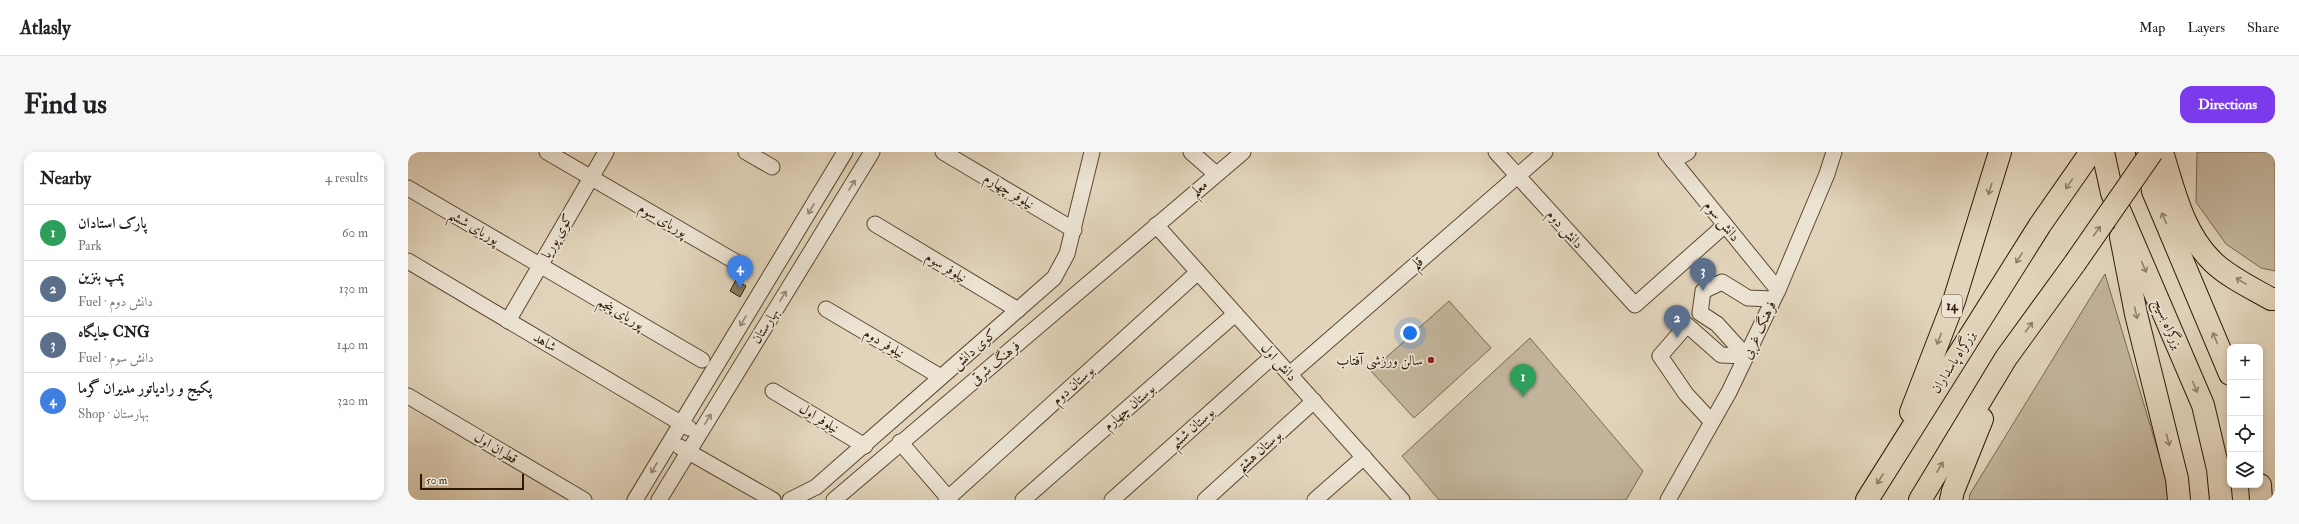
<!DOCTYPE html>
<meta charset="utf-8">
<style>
body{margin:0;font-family:"IM FELL Double Pica",Amiri,serif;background:#f6f6f6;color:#202124}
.controls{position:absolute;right:12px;bottom:12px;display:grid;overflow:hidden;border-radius:8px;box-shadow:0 2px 6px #0003}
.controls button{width:36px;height:36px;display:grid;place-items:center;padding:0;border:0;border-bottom:1px solid #e0e0e0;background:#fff;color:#202124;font:20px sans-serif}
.scale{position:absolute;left:12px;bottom:10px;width:104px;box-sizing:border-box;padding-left:4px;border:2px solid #2c1b02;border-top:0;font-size:11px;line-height:14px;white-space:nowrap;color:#2c1b02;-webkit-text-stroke:3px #ece3d3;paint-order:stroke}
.you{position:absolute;left:1002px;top:181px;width:14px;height:14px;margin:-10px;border:3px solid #fff;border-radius:50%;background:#1a73e8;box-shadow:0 0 0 6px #1a73e833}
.badge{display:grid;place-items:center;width:26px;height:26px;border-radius:50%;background:#7c3aed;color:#fff;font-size:13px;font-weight:700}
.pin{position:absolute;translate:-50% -33px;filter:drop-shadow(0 1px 2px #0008)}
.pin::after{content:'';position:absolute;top:21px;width:14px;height:12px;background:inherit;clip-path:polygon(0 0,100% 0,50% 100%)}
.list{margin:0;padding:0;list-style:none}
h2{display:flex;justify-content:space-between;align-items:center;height:52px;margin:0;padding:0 16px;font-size:17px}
h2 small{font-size:13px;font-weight:400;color:#757577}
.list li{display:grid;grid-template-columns:26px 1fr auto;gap:12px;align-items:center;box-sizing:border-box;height:56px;padding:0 16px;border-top:1px solid #e0e0e0}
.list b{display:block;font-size:15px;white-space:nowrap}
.list p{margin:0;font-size:13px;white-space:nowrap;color:#757577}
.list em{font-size:13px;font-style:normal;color:#757577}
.icon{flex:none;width:22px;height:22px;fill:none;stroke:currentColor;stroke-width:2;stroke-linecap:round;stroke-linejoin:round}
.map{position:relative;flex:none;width:1867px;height:348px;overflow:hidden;border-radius:12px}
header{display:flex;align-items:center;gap:24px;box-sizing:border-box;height:56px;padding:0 20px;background:#fff;border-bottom:1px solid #e0e0e0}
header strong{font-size:19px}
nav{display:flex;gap:22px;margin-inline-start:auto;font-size:14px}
.intro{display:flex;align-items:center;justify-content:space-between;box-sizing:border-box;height:96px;padding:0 24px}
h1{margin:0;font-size:28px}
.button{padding:10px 18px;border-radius:12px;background:#7c3aed;color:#fff;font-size:14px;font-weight:700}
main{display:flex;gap:24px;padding:0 24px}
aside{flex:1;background:#fff;border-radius:12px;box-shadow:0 2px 6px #0003}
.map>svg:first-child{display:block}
</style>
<header>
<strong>Atlasly</strong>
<nav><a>Map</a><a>Layers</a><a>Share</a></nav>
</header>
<div class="intro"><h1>Find us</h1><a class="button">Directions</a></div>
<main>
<aside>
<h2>Nearby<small>4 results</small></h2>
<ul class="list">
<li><span class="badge" style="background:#2e9e5b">1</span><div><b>پارک استادان</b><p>Park</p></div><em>60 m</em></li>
<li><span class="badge" style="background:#5c6f8a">2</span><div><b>پمپ بنزین</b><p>Fuel · دانش دوم</p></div><em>130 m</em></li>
<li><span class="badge" style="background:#5c6f8a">3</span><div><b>جایگاه CNG</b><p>Fuel · دانش سوم</p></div><em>140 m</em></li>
<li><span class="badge" style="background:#3f7fe0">4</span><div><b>پکیج و رادیاتور مدیران گرما</b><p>Shop · بهارستان</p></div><em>320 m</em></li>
</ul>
</aside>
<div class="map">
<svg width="1867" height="348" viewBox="0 0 1867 348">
<rect width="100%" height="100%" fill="#e2d4bb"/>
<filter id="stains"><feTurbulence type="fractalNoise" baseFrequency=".005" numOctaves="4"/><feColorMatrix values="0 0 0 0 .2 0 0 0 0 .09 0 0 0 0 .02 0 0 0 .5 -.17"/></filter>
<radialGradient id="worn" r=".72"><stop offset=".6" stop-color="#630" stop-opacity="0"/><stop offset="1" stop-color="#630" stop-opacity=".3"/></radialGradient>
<!-- green -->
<g fill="#c3b59c" stroke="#78684f">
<polygon points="1789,0 1867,0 1867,119 1853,116 1818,92 1788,50"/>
<polygon points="1697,122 1760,333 1760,348 1561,348 1562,342"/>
<polygon points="1041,149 1083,196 1006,266 963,219"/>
<polygon points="1122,186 1235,319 1218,348 1031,348 994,304"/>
</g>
<!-- building -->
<polygon fill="#8b7b62" stroke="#2c1b02" points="328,128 338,134 332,145 322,139"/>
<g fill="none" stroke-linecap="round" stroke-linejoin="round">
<defs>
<g id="minor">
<polyline points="139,0 328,110"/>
<polyline points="338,0 364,15"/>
<polyline points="535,0 666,78"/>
<polyline points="783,0 808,22"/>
<polyline points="1088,0 1227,153 1317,73"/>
<polyline points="1258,0 1370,138"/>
<polyline points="1265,9 1280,0"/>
<polyline points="0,36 294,208"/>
<polyline points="467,72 610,158"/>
<polyline points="748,73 994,348"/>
<polyline points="0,109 281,276"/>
<polyline points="418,157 533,225"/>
<polyline points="100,169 198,0"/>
<polyline points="1338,204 1309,172 1292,161 1295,139 1314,130 1340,146 1365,147"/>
<polyline points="882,222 1137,0"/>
<polyline points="365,239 457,294"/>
<polyline points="0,244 176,348"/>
<polyline points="1304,270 1278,242 1252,204 1279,173 1313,203 1338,204"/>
<polyline points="492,290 542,348"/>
<polyline points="272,295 365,348"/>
<polyline points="227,348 437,0"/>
<polyline points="251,348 464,0"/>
<polyline points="382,348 408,335 646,126 659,102 684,0"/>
<polyline points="426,348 835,0"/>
<polyline points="538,348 790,120"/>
<polyline points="615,348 827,162"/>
<polyline points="704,348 865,204"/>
<polyline points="797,348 906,249"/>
<polyline points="907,348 956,305"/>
<polyline points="1260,348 1321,240 1370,138 1419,22 1426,0"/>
</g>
<g id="highway">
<polyline points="1695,0 1704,41 1795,253 1810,317 1813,348"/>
<polyline points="1739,0 1745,39 1822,222"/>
<path d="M1754 0C1766 39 1775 81 1805 110 1822 126 1844 136 1863 147H1867"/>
<polyline points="1713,85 1728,162 1769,327 1771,348"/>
<polyline points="1503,260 1546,149 1592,0"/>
<polyline points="1852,333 1853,348"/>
<polyline points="1459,348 1632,73 1683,0"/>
<polyline points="1512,348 1598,206 1667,111"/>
<polyline points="1543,348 1545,339 1574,267"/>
</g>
</defs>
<!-- minor casing -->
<use href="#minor" stroke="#5a4930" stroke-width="17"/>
<!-- highway casing -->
<use href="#highway" stroke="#2c1b02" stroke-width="24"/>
<!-- minor -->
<use href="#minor" stroke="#ece3d3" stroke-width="15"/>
<!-- highway -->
<use href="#highway" stroke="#e2d4bb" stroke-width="22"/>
<defs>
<polyline id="highway-bridge" points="1667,111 1744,0"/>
</defs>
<!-- highway-bridge casing -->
<use href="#highway-bridge" stroke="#2c1b02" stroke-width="24" stroke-linecap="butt"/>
<!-- highway-bridge -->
<use href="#highway-bridge" stroke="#e2d4bb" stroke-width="22"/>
</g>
<!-- one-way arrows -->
<defs><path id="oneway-shaft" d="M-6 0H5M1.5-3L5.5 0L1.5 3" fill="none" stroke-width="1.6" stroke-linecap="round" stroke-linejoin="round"/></defs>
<g stroke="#908168">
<use href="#oneway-shaft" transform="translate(1661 32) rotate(125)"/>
<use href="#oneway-shaft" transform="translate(1582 37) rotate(108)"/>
<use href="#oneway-shaft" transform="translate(1756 66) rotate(-113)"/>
<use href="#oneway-shaft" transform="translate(1689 79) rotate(-55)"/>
<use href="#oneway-shaft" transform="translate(1611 106) rotate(122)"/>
<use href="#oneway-shaft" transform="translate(1736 115) rotate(67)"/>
<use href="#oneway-shaft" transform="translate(1833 129) rotate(-149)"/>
<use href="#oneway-shaft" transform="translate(1728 161) rotate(77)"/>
<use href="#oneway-shaft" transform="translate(1621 175) rotate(-54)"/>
<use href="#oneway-shaft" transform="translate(1807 186) rotate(-113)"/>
<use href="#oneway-shaft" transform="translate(1531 187) rotate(111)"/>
<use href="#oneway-shaft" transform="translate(1787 235) rotate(67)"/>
<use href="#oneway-shaft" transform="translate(1760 288) rotate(76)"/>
<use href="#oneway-shaft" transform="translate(1532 315) rotate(-59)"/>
<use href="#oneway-shaft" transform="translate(1472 327) rotate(122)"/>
</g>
<g stroke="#968975">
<use href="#oneway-shaft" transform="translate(444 33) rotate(-58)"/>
<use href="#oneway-shaft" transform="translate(403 57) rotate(121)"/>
<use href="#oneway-shaft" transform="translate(375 144) rotate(-58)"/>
<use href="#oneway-shaft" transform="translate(335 169) rotate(121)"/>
<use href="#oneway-shaft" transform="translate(300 267) rotate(-58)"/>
<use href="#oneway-shaft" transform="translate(246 316) rotate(120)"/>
</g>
<!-- markers -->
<circle fill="#8f2418" stroke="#ece3d3" stroke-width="1.5" cx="1023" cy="208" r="4"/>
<g text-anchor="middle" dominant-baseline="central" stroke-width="3.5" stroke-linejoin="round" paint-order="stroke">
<!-- shield labels -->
<rect fill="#ece3d3" stroke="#665741" stroke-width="1" x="1534" y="143" width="20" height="22" rx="3"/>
<g font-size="13" font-weight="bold" fill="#2c1b02">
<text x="1544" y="154">14</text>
</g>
<!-- street labels -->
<g font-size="14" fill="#2c1b02" stroke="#ece3d3">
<text transform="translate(791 36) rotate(-40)">معلم</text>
<text transform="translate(601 39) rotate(31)">نیلوفر چهارم</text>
<text transform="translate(255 68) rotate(30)">پوریای سوم</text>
<text transform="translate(1314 69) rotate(51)">دانش سوم</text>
<text transform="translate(66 75) rotate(30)">پوریای ششم</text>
<text transform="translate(1157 77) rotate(48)">دانش دوم</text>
<text transform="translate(149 84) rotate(-60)">کوی پوریا</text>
<text transform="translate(1009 111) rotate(-41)">قلم</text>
<text transform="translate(538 115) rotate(31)">نیلوفر سوم</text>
<text transform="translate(213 161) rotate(30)">پوریای پنجم</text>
<text transform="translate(1760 172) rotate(67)">بزرگراه بسیج</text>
<text transform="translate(357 174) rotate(-58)">بهارستان</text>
<text transform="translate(1351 178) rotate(-65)">فرهنگ غربی</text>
<text transform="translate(137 190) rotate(30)">شاهد</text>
<text transform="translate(476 191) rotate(31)">نیلوفر دوم</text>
<text transform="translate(566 197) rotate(-41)">کوی دانش</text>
<text transform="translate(871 210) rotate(48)">دانش اول</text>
<text transform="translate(1545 210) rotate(-58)">بزرگراه پاسداران</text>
<text transform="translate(587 211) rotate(-40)">فرهنگ شرقی</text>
<text transform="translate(665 233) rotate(-42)">بوستان دوم</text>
<text transform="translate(721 255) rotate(-41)">بوستان چهارم</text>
<text transform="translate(411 266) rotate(31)">نیلوفر اول</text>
<text transform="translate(784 276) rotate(-42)">بوستان ششم</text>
<text transform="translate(88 296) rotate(31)">قطران اول</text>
<text transform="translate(851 299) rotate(-42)">بوستان هشتم</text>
</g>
<!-- poi labels -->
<g font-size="14" fill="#2c1b02" stroke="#ece3d3" text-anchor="end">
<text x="1015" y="208">سالن ورزشی آفتاب</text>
</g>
</g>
<rect width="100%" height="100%" filter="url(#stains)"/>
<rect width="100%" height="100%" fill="url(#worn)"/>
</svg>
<div class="controls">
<button>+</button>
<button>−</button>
<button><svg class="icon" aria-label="locate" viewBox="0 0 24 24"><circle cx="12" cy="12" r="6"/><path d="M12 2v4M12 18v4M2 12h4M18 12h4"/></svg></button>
<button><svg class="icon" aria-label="layers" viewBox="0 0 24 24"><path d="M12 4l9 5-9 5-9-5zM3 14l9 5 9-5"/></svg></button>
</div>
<div class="scale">50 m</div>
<div class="you"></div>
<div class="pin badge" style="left:1115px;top:245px;background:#2e9e5b">1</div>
<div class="pin badge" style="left:1269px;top:186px;background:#5c6f8a">2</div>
<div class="pin badge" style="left:1295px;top:139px;background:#5c6f8a">3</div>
<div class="pin badge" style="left:332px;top:136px;background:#3f7fe0">4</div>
</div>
</main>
